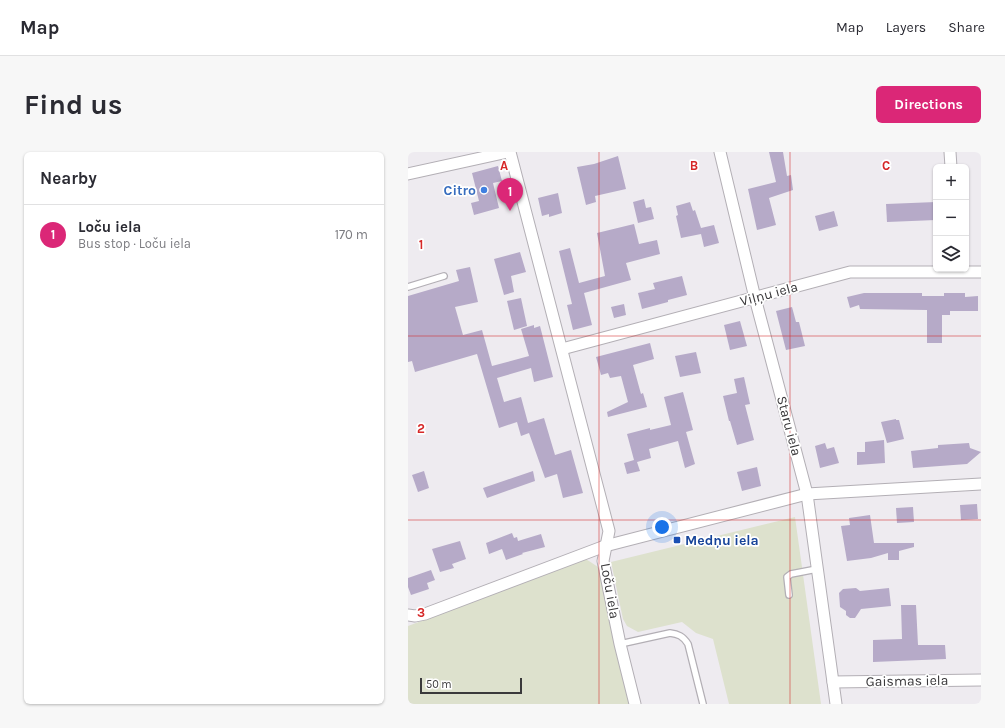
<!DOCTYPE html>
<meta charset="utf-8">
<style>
body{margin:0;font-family:Karla,sans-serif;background:#f7f7f7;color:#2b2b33}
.controls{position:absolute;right:12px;top:12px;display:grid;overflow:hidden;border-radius:6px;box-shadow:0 1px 3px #0004}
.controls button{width:36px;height:36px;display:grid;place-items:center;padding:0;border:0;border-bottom:1px solid #e1e1e2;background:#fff;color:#2b2b33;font:20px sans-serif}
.scale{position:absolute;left:12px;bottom:10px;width:102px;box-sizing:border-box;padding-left:4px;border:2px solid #3a393b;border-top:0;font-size:11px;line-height:14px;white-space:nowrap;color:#3a393b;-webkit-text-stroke:3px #fff;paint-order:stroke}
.you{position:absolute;left:254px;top:375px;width:14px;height:14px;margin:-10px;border:3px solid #fff;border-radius:50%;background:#1a73e8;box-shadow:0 0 0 6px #1a73e833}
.badge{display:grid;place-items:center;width:26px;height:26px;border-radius:50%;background:#db2777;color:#fff;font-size:13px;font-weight:700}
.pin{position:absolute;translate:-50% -33px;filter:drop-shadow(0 1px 2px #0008)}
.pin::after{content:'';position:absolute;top:21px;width:14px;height:12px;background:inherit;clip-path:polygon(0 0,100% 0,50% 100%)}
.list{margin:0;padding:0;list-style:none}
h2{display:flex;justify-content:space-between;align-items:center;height:52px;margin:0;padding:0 16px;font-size:17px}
h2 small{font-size:13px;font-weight:400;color:#7c7c81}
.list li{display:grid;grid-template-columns:26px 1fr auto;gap:12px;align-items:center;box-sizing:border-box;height:60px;padding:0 16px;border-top:1px solid #e1e1e2}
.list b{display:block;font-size:15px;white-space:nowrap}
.list p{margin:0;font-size:13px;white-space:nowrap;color:#7c7c81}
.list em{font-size:13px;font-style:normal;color:#7c7c81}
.icon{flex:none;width:22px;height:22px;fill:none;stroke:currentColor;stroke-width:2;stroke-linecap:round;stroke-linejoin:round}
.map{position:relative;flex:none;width:573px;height:552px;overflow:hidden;border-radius:6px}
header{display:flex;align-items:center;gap:24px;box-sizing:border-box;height:56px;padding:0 20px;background:#fff;border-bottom:1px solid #e1e1e2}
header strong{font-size:19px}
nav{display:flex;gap:22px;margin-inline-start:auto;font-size:14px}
.intro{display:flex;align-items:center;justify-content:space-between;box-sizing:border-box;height:96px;padding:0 24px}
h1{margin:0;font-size:28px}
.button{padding:10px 18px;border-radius:6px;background:#db2777;color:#fff;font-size:14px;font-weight:700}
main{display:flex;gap:24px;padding:0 24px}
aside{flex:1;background:#fff;border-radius:6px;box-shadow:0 1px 3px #0004}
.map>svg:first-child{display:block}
</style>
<header>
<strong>Map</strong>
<nav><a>Map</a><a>Layers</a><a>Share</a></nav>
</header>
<div class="intro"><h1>Find us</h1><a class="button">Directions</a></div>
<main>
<aside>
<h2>Nearby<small></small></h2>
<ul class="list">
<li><span class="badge">1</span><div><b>Loču iela</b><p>Bus stop · Loču iela</p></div><em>170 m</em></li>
</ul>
</aside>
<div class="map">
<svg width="573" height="552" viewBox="0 0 573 552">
<rect width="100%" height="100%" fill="#eeebf0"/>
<!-- green -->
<g fill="#dde1cd">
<polygon points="387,365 413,552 321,552 305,487 288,481 274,470 230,480 219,474 215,467 203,410"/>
<polygon points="177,407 181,409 190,415 221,552 0,552 0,474"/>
</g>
<!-- building -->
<g fill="#b6aac8">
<polygon points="361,0 375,0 379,24 383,23 385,38 361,46 368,73 349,78 340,37 368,30"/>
<polygon points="210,4 218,37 187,44 188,50 178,53 169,15 186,12"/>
<polygon points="90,14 94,29 85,31 91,56 66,63 63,51 71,49 64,21"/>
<polygon points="150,41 154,61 141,65 141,62 134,64 130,46"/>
<polygon points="236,47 238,56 243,55 246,67 230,71 225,50"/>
<polygon points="282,50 285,59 287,58 293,76 306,73 311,91 296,95 293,82 273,86 268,64 270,63 268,54"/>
<polygon points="528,50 528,68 479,70 478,52"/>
<polygon points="426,59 430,74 411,79 407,64"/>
<polygon points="226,72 231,92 249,88 252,102 218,111 223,128 176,141 184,173 165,178 159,153 164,152 151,99 162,96 171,131 197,124 189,81"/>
<polygon points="112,100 118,120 103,124 106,140 96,143 86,107"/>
<polygon points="62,115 70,150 47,155 55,183 74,178 84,214 121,204 113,177 126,173 126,176 132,174 145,225 126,230 123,216 89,226 96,250 113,245 120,271 136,266 147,303 163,298 175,341 155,346 149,322 137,326 121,281 113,284 109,270 91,276 69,202 7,220 4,209 0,210 0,144 51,129 48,118"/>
<polygon points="274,124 279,143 260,148 260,150 234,157 230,141 247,137 245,131"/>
<polygon points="456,141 514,141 514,144 536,144 536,141 557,141 557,145 570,144 570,159 542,159 542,163 534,163 534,191 519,191 519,158 452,157 451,153 442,156 439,145"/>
<polygon points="113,146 119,174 106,178 99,149"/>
<polygon points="216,152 218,163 206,166 203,155"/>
<polygon points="384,155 388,170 391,170 397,194 378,198 368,159"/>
<polygon points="332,169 339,194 322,198 316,173"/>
<polygon points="242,191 246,207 225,213 233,242 235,241 239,255 200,265 199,260 220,250 213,224 202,226 200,221 193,223 188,205"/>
<polygon points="288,200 293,221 272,225 267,204"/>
<polygon points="336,225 342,252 337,253 346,288 329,293 322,269 321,269 315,244 329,241 326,227"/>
<polygon points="275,240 285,278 278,280 287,312 277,316 270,289 241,297 243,306 229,310 232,319 219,322 216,311 226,308 219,282 242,276 242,278 263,273 256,245"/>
<polygon points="488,267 488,268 491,268 496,287 479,291 473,270"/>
<polygon points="476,288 477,311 449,313 449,300 457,300 457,290"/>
<polygon points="417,291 419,297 426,295 431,311 412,316 407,294"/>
<polygon points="561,291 562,296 573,300 559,312 505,316 503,299 530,296 530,293"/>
<polygon points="349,315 353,334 334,339 329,320"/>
<polygon points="16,319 21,336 10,340 4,323"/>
<polygon points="125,319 127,329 79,346 75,336"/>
<polygon points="569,352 570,367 553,368 552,353"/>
<polygon points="505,355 506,370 489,371 488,356"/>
<polygon points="462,363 466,391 506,391 506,395 491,399 491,408 480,408 480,401 463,406 439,409 433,374 442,373 441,366"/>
<polygon points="104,381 106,386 109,385 110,389 133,382 137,395 114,401 115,402 98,408 94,397 81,402 78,391"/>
<polygon points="52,389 58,407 44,412 46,416 32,420 24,397"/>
<polygon points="23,418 27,428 19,431 21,437 3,443 0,435 0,426"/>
<polygon points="448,436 452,439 481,436 483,454 453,457 447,466 442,466 438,463 438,459 432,455 431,441 435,437"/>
<polygon points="493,453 508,453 510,493 537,493 538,507 465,510 465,488 494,487"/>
</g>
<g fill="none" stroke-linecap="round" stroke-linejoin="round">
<defs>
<g id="lane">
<polyline points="0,135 36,124"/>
<polyline points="381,443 379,425 383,422 409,417"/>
<path d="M212 492 262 481C270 482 275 484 280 492L295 552"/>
</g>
<g id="street">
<polyline points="102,0 201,379 195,409 212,492 227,552"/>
<polyline points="312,0 347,146 399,342 428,552"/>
<polyline points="542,0 543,15"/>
<polyline points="0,22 100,0"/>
<polyline points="154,197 442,120 573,120"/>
<polyline points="0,463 7,464 17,462 197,394 399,342 573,332"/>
<polyline points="425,530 573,528"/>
</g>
</defs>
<!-- lane casing -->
<use href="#lane" stroke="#b3afb5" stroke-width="8"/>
<!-- street casing -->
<use href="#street" stroke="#b3afb5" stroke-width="13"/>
<!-- lane -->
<use href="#lane" stroke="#fff" stroke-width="5.5"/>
<!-- street -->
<use href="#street" stroke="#fff" stroke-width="11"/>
</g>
<!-- grid -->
<path fill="none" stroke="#d62828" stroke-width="1" stroke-opacity="0.55" d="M191 0V552M382 0V552M0 184H573M0 368H573"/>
<!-- markers -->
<circle fill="#3f7fe0" stroke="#fff" stroke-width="1.5" cx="76" cy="38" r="4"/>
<rect fill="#1a4fb4" stroke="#fff" stroke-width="1.5" x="265" y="384" width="8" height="8" rx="2"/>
<g text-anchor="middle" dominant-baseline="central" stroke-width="3.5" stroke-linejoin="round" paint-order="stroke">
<!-- shop labels -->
<g font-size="14" font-weight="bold" fill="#366cbe" stroke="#fff" text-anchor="end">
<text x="68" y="38">Citro</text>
</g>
<!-- street labels -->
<g font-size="14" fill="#3a393b" stroke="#fff">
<text transform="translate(361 142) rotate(-15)">Viļņu iela</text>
<text transform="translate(381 274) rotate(75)">Staru iela</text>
<text transform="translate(202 439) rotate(80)">Loču iela</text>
<text transform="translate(499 529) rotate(-1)">Gaismas iela</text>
</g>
<!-- transit labels -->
<g font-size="14" font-weight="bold" fill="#164399" stroke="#fff" text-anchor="start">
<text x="277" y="388">Medņu iela</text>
</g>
</g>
<g font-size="13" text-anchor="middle" font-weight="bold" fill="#d62828" stroke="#fff" stroke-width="3.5" stroke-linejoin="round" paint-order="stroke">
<text x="96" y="18">A</text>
<text x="286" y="18">B</text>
<text x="478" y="18">C</text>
<text x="13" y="97">1</text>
<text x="13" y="281">2</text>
<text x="13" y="465">3</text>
</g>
</svg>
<div class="controls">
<button>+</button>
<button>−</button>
<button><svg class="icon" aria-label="layers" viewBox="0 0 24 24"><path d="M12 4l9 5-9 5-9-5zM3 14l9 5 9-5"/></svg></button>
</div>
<div class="scale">50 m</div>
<div class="you"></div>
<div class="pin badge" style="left:102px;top:59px">1</div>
</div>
</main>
